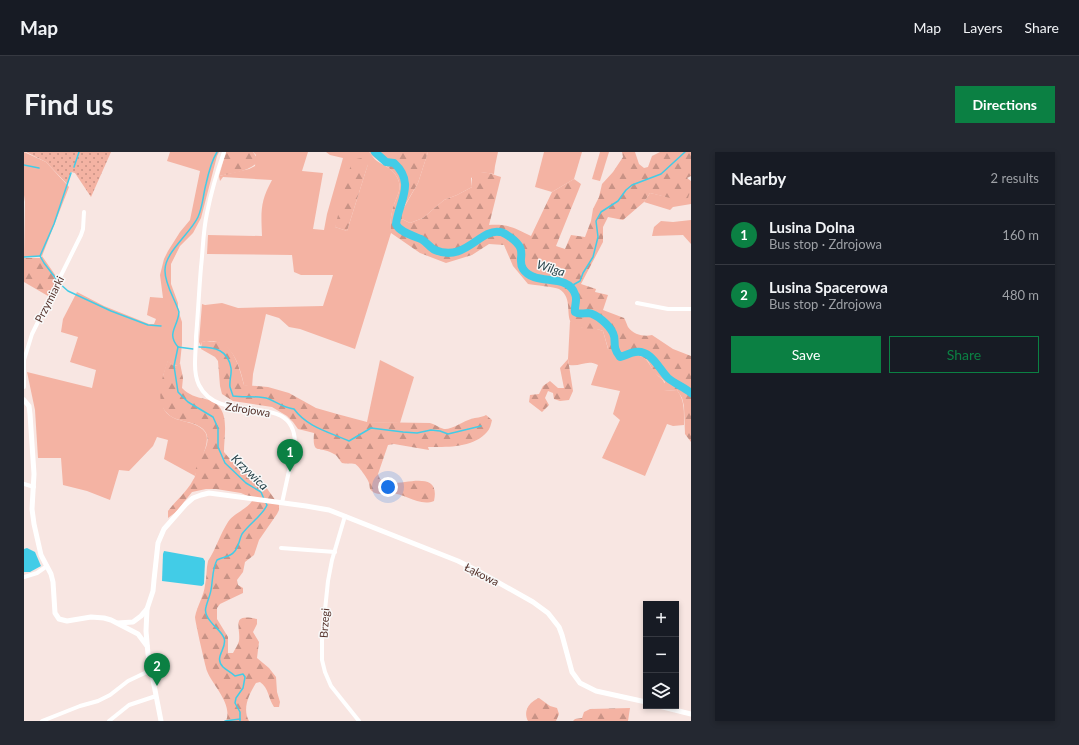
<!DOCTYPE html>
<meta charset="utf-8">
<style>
body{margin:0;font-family:Lato,sans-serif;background:#242831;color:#f1f3f6}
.controls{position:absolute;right:12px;bottom:12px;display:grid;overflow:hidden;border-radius:0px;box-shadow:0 2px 6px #0003}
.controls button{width:36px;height:36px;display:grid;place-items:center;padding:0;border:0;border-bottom:1px solid #363941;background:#171b24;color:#f1f3f6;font:20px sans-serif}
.you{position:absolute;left:364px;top:335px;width:14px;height:14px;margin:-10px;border:3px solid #fff;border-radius:50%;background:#1a73e8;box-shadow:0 0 0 6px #1a73e833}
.badge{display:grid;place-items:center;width:26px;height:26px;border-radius:50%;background:#0b8043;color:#fff;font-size:13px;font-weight:700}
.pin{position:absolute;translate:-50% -33px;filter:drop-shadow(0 1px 2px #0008)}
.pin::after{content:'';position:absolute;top:21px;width:14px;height:12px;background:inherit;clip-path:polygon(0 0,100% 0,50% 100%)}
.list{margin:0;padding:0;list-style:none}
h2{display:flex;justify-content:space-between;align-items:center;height:52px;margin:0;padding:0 16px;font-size:17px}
h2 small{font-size:13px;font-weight:400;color:#9ea1a6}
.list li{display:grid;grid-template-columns:26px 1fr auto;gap:12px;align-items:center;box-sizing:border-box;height:60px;padding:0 16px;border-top:1px solid #363941}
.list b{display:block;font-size:15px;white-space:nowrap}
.list p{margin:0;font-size:13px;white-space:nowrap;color:#9ea1a6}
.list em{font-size:13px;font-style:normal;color:#9ea1a6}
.actions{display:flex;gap:8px;padding:12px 16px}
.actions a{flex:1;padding:9px 0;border:1px solid #0b8043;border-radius:0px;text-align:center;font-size:14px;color:#0b8043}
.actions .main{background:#0b8043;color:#fff}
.icon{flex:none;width:22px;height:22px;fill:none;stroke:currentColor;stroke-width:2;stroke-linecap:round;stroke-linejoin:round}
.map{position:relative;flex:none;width:667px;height:569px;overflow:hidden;border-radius:0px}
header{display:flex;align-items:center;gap:24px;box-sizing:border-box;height:56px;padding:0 20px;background:#171b24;border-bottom:1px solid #363941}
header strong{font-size:19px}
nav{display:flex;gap:22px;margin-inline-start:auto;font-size:14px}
.intro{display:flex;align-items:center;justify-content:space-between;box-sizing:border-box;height:96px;padding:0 24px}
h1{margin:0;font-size:28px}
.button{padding:10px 18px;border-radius:0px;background:#0b8043;color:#fff;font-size:14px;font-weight:700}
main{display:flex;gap:24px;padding:0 24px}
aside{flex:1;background:#171b24;border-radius:0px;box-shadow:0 2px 6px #0003}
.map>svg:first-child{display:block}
</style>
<header>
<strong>Map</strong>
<nav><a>Map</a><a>Layers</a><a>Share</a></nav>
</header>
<div class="intro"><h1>Find us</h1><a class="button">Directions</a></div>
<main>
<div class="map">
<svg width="667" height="569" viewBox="0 0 667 569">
<defs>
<pattern id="forest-firs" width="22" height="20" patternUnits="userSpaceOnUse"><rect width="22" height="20" fill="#f4b3a3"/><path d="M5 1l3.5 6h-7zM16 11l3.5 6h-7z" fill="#c89285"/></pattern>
<pattern id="garden-dots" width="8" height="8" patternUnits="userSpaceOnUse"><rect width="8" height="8" fill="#f4b3a3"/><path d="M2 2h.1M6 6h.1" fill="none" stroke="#c89285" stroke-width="1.8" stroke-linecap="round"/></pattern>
</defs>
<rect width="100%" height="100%" fill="#f8e6e2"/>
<!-- green -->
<g fill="#f4b3a3" fill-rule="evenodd">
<polygon points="0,0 22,10 45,35 18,104 0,105 1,50 0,43"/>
<path d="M146 0H195L193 4 177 66 169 81 156 94 147 112V132L154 151V158L158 170V192L156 211 154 214 148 213 144 209 139 224V255C146 273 171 266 181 280 188 290 174 311 171 324L140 307 144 288 133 285 129 294 105 319 95 318 86 348 63 339 39 333 37 306H14L11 258 3 220 68 236 72 218 46 210 54 185 37 180 39 167 53 140 80 154 125 172H130L132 167 123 163 126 145 139 146 136 123 140 107 144 99 156 80 166 68 176 19 143 9Z"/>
<path d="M229 0H284L278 19 299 21 289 77 300 78 303 62 319 6 306 3 302 0H345C348 3 350 7 353 9 359 13 367 16 371 22 382 37 370 46 368 60 366 67 367 74 367 81L331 197 276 177 265 175 255 166 242 162 229 222 228 235 220 233C215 210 206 184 178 190L177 194 175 190 178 152 181 153 198 151 214 156 299 154 309 123H277L270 120 268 103 183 102 184 83 238 84C237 59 236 50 248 28L199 25 196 29 195 24 225 17 231 14 232 3ZM344 12 323 79 311 75Z"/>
<polygon points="404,0 474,0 471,14 470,22 457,20 447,26 448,35 433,43 420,48 399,66 386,71 378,67 378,59 394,31"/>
<polygon points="520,0 558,0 550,27 528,40 511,35"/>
<polygon points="576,0 585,0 576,29 568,27"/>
<path d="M667 37V52L649 55 646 58 620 50 626 41C640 44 657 51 667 37Z"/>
<polygon points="667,68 667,92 659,83 628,84 630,75 637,69 649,70"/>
<path d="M546 169C555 179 568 174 579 179L584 197 607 205 613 203C626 207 623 211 631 220 637 229 642 225 640 239L653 238C661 248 660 261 660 273L649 274 643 272 621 324 578 306 596 268 589 262 596 239 567 233 574 213C563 207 557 215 545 213L544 207Z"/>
<polygon points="356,208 390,225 376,271 343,270"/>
</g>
<!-- forest -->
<g fill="url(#forest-firs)">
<path d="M202 0H229L235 9C225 20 209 21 195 24Z"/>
<path d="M345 0H404L394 31 378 58V67L386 71 399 66 420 48 433 43 448 35V22C457 17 468 22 477 25L465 73C485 72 490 76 507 84L528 40 550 27 557 32 532 94 541 97 547 83 561 85 567 69 569 57 575 45 578 32 589 20 599 5 598 0H611L615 12 620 16 624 15 628 4 636 0H667V24L663 26 667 29V37L664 46 650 47 626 41 620 50 599 68 584 65 579 75V90L557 132 572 137 571 140 584 143 579 158 600 166C602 169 603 173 604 175 610 183 620 185 628 183L649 197 667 204V290L661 282 660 254 658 246 653 238 640 239 638 234 641 230C638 226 635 225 631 221 624 212 627 207 613 203L602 208H590L586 203 579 179C570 175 556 178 549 173 540 165 550 146 535 137 530 135 511 133 504 132L489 114 480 93 465 92 448 103 422 111 396 101 367 81C367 74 366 67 368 60 370 46 382 37 371 22 364 13 352 9 345 0Z"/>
<polygon points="337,6 344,12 323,79 311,75 328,8"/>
<polygon points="18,104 34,127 24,144 0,130 0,106 16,106"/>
<path d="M182 189C187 190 193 189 198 191 211 197 217 221 220 233L244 235 265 241 292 256 313 262 343 270 406 271C411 272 415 276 420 277 427 278 440 269 447 267 452 265 457 266 462 263L468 268C467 272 466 277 463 280 449 296 424 295 404 295L405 298 370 292 364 293 354 322 356 327C359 329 362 331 365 331 380 333 417 317 410 349 395 355 381 341 366 341 360 341 353 344 348 339 345 337 346 334 345 331 344 327 334 313 331 312 327 311 322 312 318 311 315 308 314 304 310 302 296 293 288 305 290 281L274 277 269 270 263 264 248 255 209 249 198 242 196 234 194 209 191 205 177 197 178 190Z"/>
<polygon points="544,207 549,239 545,248 536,249 530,247 529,241 524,239 521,246 525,253 518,260 505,250 506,243 515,242 519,234 526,229 534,236 540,236 536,216"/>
<path d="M144 208 148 213 153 214 156 211 159 226 158 236C165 243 172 245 181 247 208 253 200 280 200 300L216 319 236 327 255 353V358L253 362 235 388 230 403 221 410 219 420 213 428 214 433 219 436V441L196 452 193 456V467L204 485V501H209C211 497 214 493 215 489 217 475 206 461 233 467V472L229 480 235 490 233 506 245 516 252 525 253 540 256 550 255 555H250C244 546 245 536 236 530L232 531C225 542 218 557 225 569H202C209 552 189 534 183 519 181 513 171 469 171 465 173 454 180 444 181 433 183 425 182 417 184 409 192 397 196 382 204 370 210 361 222 358 228 349L226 345 217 341 192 337H182L168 340 152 360 144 366V359C152 348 163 340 169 328 172 325 171 320 172 316 176 304 191 289 179 277 169 268 152 271 143 261 130 249 139 222 144 208Z"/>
<path d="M515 546 526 554 533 556 535 562 532 569H504C499 559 505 550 515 546Z"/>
<polygon points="606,556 604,569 549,569 551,567 558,566 560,560 566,557"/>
</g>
<!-- garden -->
<polygon fill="url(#garden-dots)" points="2,0 87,0 67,45 51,21 47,20 43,32 22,10"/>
<!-- water -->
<g fill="#42cce7">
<polygon points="3,396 11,400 17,414 6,420 0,420 0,397"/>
<polygon points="140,399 179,406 181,409 180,432 178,434 138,429 139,402"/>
</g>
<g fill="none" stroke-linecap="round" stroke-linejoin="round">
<!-- stream -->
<g stroke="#42cce7" stroke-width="1.5">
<polyline points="0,13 15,16"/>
<polyline points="50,15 55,0"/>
<polyline points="0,105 16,104"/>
<polyline points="33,128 20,111 16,104 30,72 47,21"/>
<polyline points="35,131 44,139 87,159 124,173 137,174"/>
<polyline points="547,134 556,129 559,121 569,105 574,85 572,69 577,60 594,49 602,38 608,33 637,22 661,0"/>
<polyline points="154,195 150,214 154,240 164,250 189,265 194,276 194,295 201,311 222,331 237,340 240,347"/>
<path d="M154 195C142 181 154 175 155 160 151 147 141 133 141 119 140 101 166 82 174 65 179 54 179 43 182 32 184 23 188 8 193 0"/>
<polyline points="154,195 169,197"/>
<path d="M175 195C191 195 204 198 207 216 208 222 205 229 206 235 207 238 208 241 209 244 221 246 234 243 245 247 254 251 260 256 270 257 283 275 305 280 325 289L347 276 379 280 393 281 407 278 416 279 424 282 457 274"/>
<polyline points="201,569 216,567"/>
<path d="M216 569V560L211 551 212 546 219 536 221 525 219 522 211 524C207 520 202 518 199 515 189 505 204 496 200 486 197 478 187 473 183 464 182 462 181 458 182 455 183 450 186 444 187 438 189 428 188 417 193 408 199 405 206 405 210 400 215 395 215 388 218 382 225 372 239 363 243 353L242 351"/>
</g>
<!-- river -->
<path stroke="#42cce7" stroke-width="8" d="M351 0 362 10 370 11C392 31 375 49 372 72 375 80 390 84 397 87 403 90 406 96 411 98 441 111 456 76 476 80 479 80 483 83 486 85 506 99 492 106 499 117 511 135 543 120 551 142 554 148 550 154 551 160 555 163 559 161 564 161 573 162 585 173 589 181 593 189 587 194 596 205 601 204 605 201 611 200 627 197 635 217 644 226 651 232 660 235 667 241"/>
<!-- minor -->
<g stroke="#fff" stroke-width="4">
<path d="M200 0C193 20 187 41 183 61 179 79 179 98 177 115 175 139 174 162 172 185 172 194 171 203 171 212 171 219 172 227 175 233 196 276 270 236 271 291L258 351"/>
<polyline points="613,151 644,157 667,157"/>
<polyline points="0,235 0,208 8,182 57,83 59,77 60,60"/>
<polyline points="0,332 10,335"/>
<polyline points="321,364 308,408 304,429 298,487 298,508 301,520 307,534 335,569"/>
<polyline points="257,396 311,400"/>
<polyline points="0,425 13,421 23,414"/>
<polyline points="18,569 56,554 74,549 86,543 104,529 127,518"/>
<polyline points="85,569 105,553 132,544"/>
</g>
<!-- tertiary -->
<g stroke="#fff" stroke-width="5">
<polyline points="0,248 5,254 6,262 10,322 8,357 10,372 17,403 27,422 29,430 31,461 35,467 43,469 67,465 80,466 87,468 114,482 123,494"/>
<polyline points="94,471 109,470 117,464 123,457"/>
<polyline points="635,554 667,562"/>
<polyline points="137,569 124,502 122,479 123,457 129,439 130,428 134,391 140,377 162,352 169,346 177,343 185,341 282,354 305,358 434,409 454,419 509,450 524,461 535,475 538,483 548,520 556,531 572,539 622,550"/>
</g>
</g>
<g text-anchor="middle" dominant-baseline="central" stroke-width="3" stroke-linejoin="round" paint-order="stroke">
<!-- street labels -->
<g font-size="11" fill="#533029" stroke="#f8f8f8">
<text transform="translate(25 147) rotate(-63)">Przymiarki</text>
<text transform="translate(224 257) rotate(9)">Zdrojowa</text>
<text transform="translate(458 422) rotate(27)">Łąkowa</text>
<text transform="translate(300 471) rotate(-86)">Brzegi</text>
</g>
<!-- water labels -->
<g font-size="12" font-style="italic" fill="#264249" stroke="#f8f8f8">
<text transform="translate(527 116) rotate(17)">Wilga</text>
<text transform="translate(226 320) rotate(44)">Krzywica</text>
</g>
</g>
</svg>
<div class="controls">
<button>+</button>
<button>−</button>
<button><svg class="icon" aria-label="layers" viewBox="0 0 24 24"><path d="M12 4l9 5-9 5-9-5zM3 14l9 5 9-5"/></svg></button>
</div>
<div class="you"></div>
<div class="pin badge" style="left:266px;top:320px">1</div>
<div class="pin badge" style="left:133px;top:534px">2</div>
</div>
<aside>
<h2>Nearby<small>2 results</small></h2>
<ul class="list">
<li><span class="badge">1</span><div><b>Lusina Dolna</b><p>Bus stop · Zdrojowa</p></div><em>160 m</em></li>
<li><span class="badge">2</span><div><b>Lusina Spacerowa</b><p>Bus stop · Zdrojowa</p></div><em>480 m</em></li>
</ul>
<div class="actions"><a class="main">Save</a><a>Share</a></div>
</aside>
</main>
